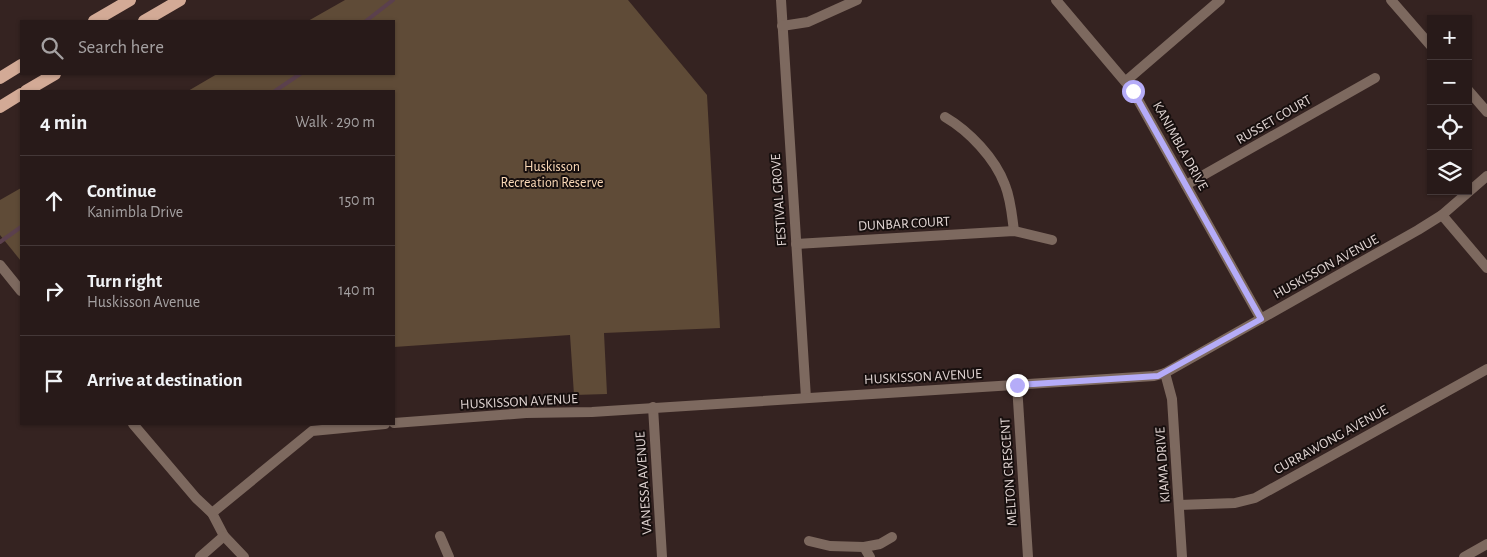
<!DOCTYPE html>
<meta charset="utf-8">
<style>
body{margin:0;font-family:"Alegreya Sans",sans-serif;background:#342726;color:#f1f3f6}
.controls{position:absolute;right:15px;top:15px;display:grid;overflow:hidden;border-radius:0px;box-shadow:0 1px 4px #0004}
.controls button{width:45px;height:45px;display:grid;place-items:center;padding:0;border:0;border-bottom:1px solid #443838;background:#281a19;color:#f1f3f6;font:25px sans-serif}
.stop{position:absolute;width:15px;height:15px;margin:-11px;border:4px solid #b5acf8;border-radius:50%;background:#fff}
.stop.end{background:#b5acf8;border-color:#fff;box-shadow:0 1px 5px #0008}
.list{margin:0;padding:0;list-style:none}
h2{display:flex;justify-content:space-between;align-items:center;height:65px;margin:0;padding:0 20px;font-size:21px}
h2 small{font-size:16px;font-weight:400;color:#a5a1a2}
.list li{display:grid;grid-template-columns:32px 1fr auto;gap:15px;align-items:center;box-sizing:border-box;height:90px;padding:0 20px;border-top:1px solid #443838}
.list b{display:block;font-size:19px;white-space:nowrap}
.list p{margin:0;font-size:16px;white-space:nowrap;color:#a5a1a2}
.list em{font-size:16px;font-style:normal;color:#a5a1a2}
.icon{flex:none;width:28px;height:28px;fill:none;stroke:currentColor;stroke-width:2;stroke-linecap:round;stroke-linejoin:round}
.map{position:relative;flex:none;width:1487px;height:557px;overflow:hidden}
.search{position:absolute;background:#281a19;box-shadow:0 1px 4px #0004;left:20px;top:20px;width:375px;height:55px;display:flex;align-items:center;gap:12px;box-sizing:border-box;padding:0 18px;border-radius:0px;color:#a5a1a2;font-size:19px}
.panel{position:absolute;background:#281a19;box-shadow:0 1px 4px #0004;left:20px;top:90px;width:375px;height:335px;border-radius:0px}
.map>svg:first-child{display:block}
</style>
<div class="map">
<svg width="1487" height="557" viewBox="0 0 1487 557">
<rect width="100%" height="100%" fill="#352321"/>
<!-- green -->
<g fill="#5f4b37">
<polygon points="345,0 628,0 707,95 720,328 604,333 607,394 574,395 570,335 394,347 394,91 188,91 217,74 394,74 394,21 308,21"/>
<polygon points="21,188 21,261 0,235 0,200"/>
</g>
<g fill="none" stroke-linecap="round" stroke-linejoin="round">
<!-- stream -->
<g stroke="#5b404d" stroke-width="4">
<polyline points="366,21 393,0"/>
<polyline points="275,91 300,74"/>
<polyline points="0,242 21,227"/>
</g>
<!-- minor -->
<g stroke="#7d695f" stroke-width="10">
<polyline points="781,0 806,398"/>
<polyline points="1056,0 1133,91 1261,319"/>
<polyline points="782,26 808,22 857,0"/>
<polyline points="1126,81 1220,0"/>
<path d="M945 117C969 131 995 158 1005 185 1011 200 1012 216 1014 231"/>
<polyline points="1186,185 1375,78"/>
<polyline points="1442,215 1487,268"/>
<polyline points="796,244 1014,231 1052,240"/>
<polyline points="1165,373 1172,399 1182,557"/>
<polyline points="1017,385 1028,557"/>
<polyline points="653,407 662,557"/>
<polyline points="394,423 526,413 592,412 1154,376 1165,373 1418,230 1442,215 1487,176"/>
<polyline points="1179,505 1235,503 1255,498 1487,369"/>
<polyline points="212,513 312,431 385,424"/>
<polyline points="440,536 449,557"/>
<polyline points="809,541 830,546 864,547 870,557"/>
<polyline points="864,547 880,544 892,537"/>
<polyline points="1464,557 1487,544"/>
</g>
<!-- tertiary -->
<g stroke="#7d695f" stroke-width="10">
<polyline points="1391,0 1431,46"/>
<polyline points="1468,90 1487,112"/>
<polyline points="0,265 21,291"/>
<polyline points="133,424 196,498 212,513 224,536 244,557"/>
<polyline points="200,557 224,536"/>
</g>
<!-- primary -->
<g stroke="#d3aa96" stroke-width="12">
<polyline points="94,21 130,0"/>
<polyline points="144,21 180,0"/>
<polyline points="0,78 21,65"/>
<polyline points="26,91 55,74"/>
<polyline points="0,107 21,94"/>
</g>
</g>
<g fill="none" stroke-linecap="round" stroke-linejoin="round">
<!-- route -->
<polyline stroke="#b5acf8" stroke-width="6" points="1017,385 1158,376 1261,319 1133,91"/>
</g>
<g text-anchor="middle" dominant-baseline="central" stroke-width="4" stroke-linejoin="round" paint-order="stroke">
<!-- street labels -->
<g font-size="14" fill="#e0d4d2" stroke="#170f0e">
<text transform="translate(1274 120) rotate(-30)">RUSSET COURT</text>
<text transform="translate(1180 146) rotate(61)">KANIMBLA DRIVE</text>
<text transform="translate(779 200) rotate(-94)">FESTIVAL GROVE</text>
<text transform="translate(904 224) rotate(-3)">DUNBAR COURT</text>
<text transform="translate(1326 267) rotate(-29)">HUSKISSON AVENUE</text>
<text transform="translate(923 377) rotate(-3)">HUSKISSON AVENUE</text>
<text transform="translate(519 402) rotate(-3)">HUSKISSON AVENUE</text>
<text transform="translate(1331 440) rotate(-29)">CURRAWONG AVENUE</text>
<text transform="translate(1163 465) rotate(-94)">KIAMA DRIVE</text>
<text transform="translate(1009 472) rotate(-94)">MELTON CRESCENT</text>
<text transform="translate(644 483) rotate(-94)">VANESSA AVENUE</text>
</g>
<!-- park labels -->
<g font-size="14" fill="#fddbb9" stroke="#170f0e">
<text x="552" y="167">Huskisson<tspan x="552" dy="16">Recreation Reserve</tspan></text>
</g>
</g>
</svg>
<div class="controls">
<button>+</button>
<button>−</button>
<button><svg class="icon" aria-label="locate" viewBox="0 0 24 24"><circle cx="12" cy="12" r="6"/><path d="M12 2v4M12 18v4M2 12h4M18 12h4"/></svg></button>
<button><svg class="icon" aria-label="layers" viewBox="0 0 24 24"><path d="M12 4l9 5-9 5-9-5zM3 14l9 5 9-5"/></svg></button>
</div>
<div class="stop" style="left:1133px;top:91px"></div>
<div class="stop end" style="left:1017px;top:385px"></div>
<div class="search"><svg class="icon" aria-label="search" viewBox="0 0 24 24"><circle cx="10" cy="10" r="6"/><path d="M15 15l6 6"/></svg>Search here</div>
<section class="panel">
<h2>4 min<small>Walk · 290 m</small></h2>
<ul class="list">
<li><svg class="icon" aria-label="ahead" viewBox="0 0 24 24"><path d="M12 20V5M6 11l6-6 6 6"/></svg><div><b>Continue</b><p>Kanimbla Drive</p></div><em>150 m</em></li>
<li><svg class="icon" aria-label="right" viewBox="0 0 24 24"><path d="M7 20v-9h11M14 6l5 5-5 5"/></svg><div><b>Turn right</b><p>Huskisson Avenue</p></div><em>140 m</em></li>
<li><svg class="icon" aria-label="arrive" viewBox="0 0 24 24"><path d="M6 21V4h12l-3 4 3 4H6"/></svg><div><b>Arrive at destination</b></div></li>
</ul>
</section>
</div>
